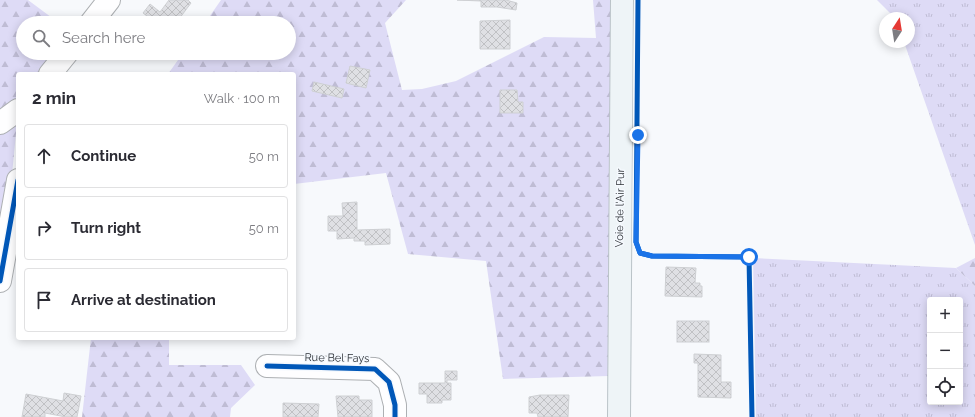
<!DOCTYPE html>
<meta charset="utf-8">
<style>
body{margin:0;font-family:Raleway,sans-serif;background:#f2f2f3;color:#2b2b33}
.controls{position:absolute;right:12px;bottom:12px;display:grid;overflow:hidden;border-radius:4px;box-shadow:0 2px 10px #0003}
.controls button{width:36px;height:36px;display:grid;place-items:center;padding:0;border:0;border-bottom:1px solid #e1e1e2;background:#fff;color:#2b2b33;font:20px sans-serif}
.compass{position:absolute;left:879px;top:12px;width:36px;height:36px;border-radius:50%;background:#fff;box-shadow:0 2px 10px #0003;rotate:12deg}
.stop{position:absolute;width:12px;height:12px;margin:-9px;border:3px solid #1a73e8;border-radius:50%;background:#fff}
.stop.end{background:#1a73e8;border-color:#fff;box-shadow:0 1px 4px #0008}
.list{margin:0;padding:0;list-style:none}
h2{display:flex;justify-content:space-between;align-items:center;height:52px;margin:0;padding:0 16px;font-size:17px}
h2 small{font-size:13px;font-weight:400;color:#7c7c81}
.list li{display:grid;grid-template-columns:26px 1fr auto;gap:12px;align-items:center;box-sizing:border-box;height:64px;margin:0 8px 8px;padding:0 8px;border:1px solid #e1e1e2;border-radius:4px}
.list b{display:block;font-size:15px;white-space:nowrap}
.list em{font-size:13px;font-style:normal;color:#7c7c81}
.icon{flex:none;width:22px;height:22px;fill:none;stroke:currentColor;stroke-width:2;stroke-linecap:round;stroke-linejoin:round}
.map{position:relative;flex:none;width:975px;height:417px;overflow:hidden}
.search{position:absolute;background:#fff;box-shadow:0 2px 10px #0003;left:16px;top:16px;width:280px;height:44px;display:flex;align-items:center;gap:10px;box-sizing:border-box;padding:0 14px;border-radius:22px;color:#7c7c81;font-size:15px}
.panel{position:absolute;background:#fff;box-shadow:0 2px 10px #0003;left:16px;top:72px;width:280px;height:268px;border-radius:4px}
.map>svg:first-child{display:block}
</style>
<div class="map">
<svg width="975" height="417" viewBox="0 0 975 417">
<defs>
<pattern id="grass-tufts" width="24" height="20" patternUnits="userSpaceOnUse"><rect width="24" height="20" fill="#dedbf6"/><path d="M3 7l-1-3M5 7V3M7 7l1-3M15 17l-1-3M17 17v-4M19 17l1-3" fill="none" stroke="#bfbcd4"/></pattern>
<pattern id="forest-firs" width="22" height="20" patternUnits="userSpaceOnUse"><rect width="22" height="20" fill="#dedbf6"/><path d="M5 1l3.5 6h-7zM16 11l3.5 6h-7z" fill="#bfbcd4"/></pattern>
<pattern id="building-cross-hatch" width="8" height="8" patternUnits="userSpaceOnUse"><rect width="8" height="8" fill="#dfe0e4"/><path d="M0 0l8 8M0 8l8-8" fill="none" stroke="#c0c1c4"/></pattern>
</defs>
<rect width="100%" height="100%" fill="#f7f9fc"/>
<!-- grass -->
<g fill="url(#grass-tufts)" fill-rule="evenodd">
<polygon points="877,0 975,0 975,245 904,42 909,42 909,18 895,18"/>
<path d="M752 258 956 268 975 286V417H755ZM930 300H960V402H930Z"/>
</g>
<!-- forest -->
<g fill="url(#forest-firs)">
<polygon points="0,0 28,0 59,23 23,23 23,53 59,53 41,74 18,74 18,113 10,195 0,253"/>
<polygon points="221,0 406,0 385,23 402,90 422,89 456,81 544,37 596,38 593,0 624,0 609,376 503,379 486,261 408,254 386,173 294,184 294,74 168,74 183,53 289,53 289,23 205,23"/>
<polygon points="975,258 975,286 956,268"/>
<polygon points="91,338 169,338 169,365 241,365 255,385 231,408 230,417 82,417"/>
</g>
<!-- building -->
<g fill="url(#building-cross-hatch)" stroke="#ced0d3">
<polygon points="169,0 188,0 191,3 176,23 156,23 143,13 150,4 160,12"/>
<polygon points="457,0 506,0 517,3 516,10 497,7 481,7 481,1"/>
<polygon points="510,20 510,49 480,49 480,21"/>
<polygon points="350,66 370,70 366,88 346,83"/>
<polygon points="314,82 344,89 342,98 312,91"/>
<polygon points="500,90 517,90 518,102 523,102 523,113 500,113"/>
<polygon points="357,202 357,230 390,229 390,244 365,245 365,241 354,241 354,238 337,239 337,231 328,231 328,216 343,216 342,203"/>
<polygon points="666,267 696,268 695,283 700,283 700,286 702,286 702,297 665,296"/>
<rect x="677" y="321" width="32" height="21"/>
<polygon points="694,354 721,355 721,382 731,382 731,398 698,397 698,363 694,363"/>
<polygon points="445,371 457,371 457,380 447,380 447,383 451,383 451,400 442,400 442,403 427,403 427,394 419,394 419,383 445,383"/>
<polygon points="64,393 81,396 77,417 66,417 45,413 45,417 22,417 26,394 63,401"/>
<polygon points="540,395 569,395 568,417 538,417 537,413 529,413 529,397"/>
<polygon points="336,396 359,396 359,400 372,400 372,417 338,417"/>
<polygon points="283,403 319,404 318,417 283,417"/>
</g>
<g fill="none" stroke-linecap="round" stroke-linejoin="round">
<defs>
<g id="minor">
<polyline points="91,23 109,0"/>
<polyline points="50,74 67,53"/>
<polyline points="0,123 18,110"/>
<polyline points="0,281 18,180"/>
<polyline points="267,366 375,369 389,382 395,405 395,417"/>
</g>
<polyline id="major" points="619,417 622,0"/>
</defs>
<!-- minor casing -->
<use href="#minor" stroke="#adb0b3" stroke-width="24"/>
<!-- major casing -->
<use href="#major" stroke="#bac3c8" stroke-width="24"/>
<!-- minor -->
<use href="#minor" stroke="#fefeff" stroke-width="22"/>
<!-- major -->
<use href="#major" stroke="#eef4f7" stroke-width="22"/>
<defs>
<g id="cycleway">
<polyline points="638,0 636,242 640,253 652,256 749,257 752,417"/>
<polyline points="0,281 18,180"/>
<polyline points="267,366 375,369 389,382 395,405 395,417"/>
</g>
</defs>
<!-- cycleway casing -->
<use href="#cycleway" stroke="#f5f9fe" stroke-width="8"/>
<!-- cycleway -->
<use href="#cycleway" stroke="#0057b8" stroke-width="5"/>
</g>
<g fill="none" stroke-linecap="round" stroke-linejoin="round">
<!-- route -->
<polyline stroke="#1a73e8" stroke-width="5" points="638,135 636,242 640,253 652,256 749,257"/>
</g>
<g text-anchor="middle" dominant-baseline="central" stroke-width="3" stroke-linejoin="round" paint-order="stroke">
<!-- street labels -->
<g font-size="11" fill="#2d3136" stroke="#f5f9fe">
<text transform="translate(620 208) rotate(-89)">Voie de l'Air Pur</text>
<text transform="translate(337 358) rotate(1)">Rue Bel Fays</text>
</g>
</g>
</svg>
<div class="controls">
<button>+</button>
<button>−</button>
<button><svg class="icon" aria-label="locate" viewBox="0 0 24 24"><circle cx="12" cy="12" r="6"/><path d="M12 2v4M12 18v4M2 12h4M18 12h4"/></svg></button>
</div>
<svg class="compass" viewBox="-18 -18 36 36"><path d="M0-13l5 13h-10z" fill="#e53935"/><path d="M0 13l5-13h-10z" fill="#7c7c81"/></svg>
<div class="stop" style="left:749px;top:257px"></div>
<div class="stop end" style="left:638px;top:135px"></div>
<div class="search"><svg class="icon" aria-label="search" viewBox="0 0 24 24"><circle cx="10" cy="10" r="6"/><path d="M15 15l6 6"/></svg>Search here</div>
<section class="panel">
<h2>2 min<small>Walk · 100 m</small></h2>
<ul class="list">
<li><svg class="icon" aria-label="ahead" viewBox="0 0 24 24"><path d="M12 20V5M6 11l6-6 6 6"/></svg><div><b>Continue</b></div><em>50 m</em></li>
<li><svg class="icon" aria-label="right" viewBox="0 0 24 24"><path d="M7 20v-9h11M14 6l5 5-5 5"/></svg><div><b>Turn right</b></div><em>50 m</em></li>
<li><svg class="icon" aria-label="arrive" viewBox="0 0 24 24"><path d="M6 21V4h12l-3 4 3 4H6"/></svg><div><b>Arrive at destination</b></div></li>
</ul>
</section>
</div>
